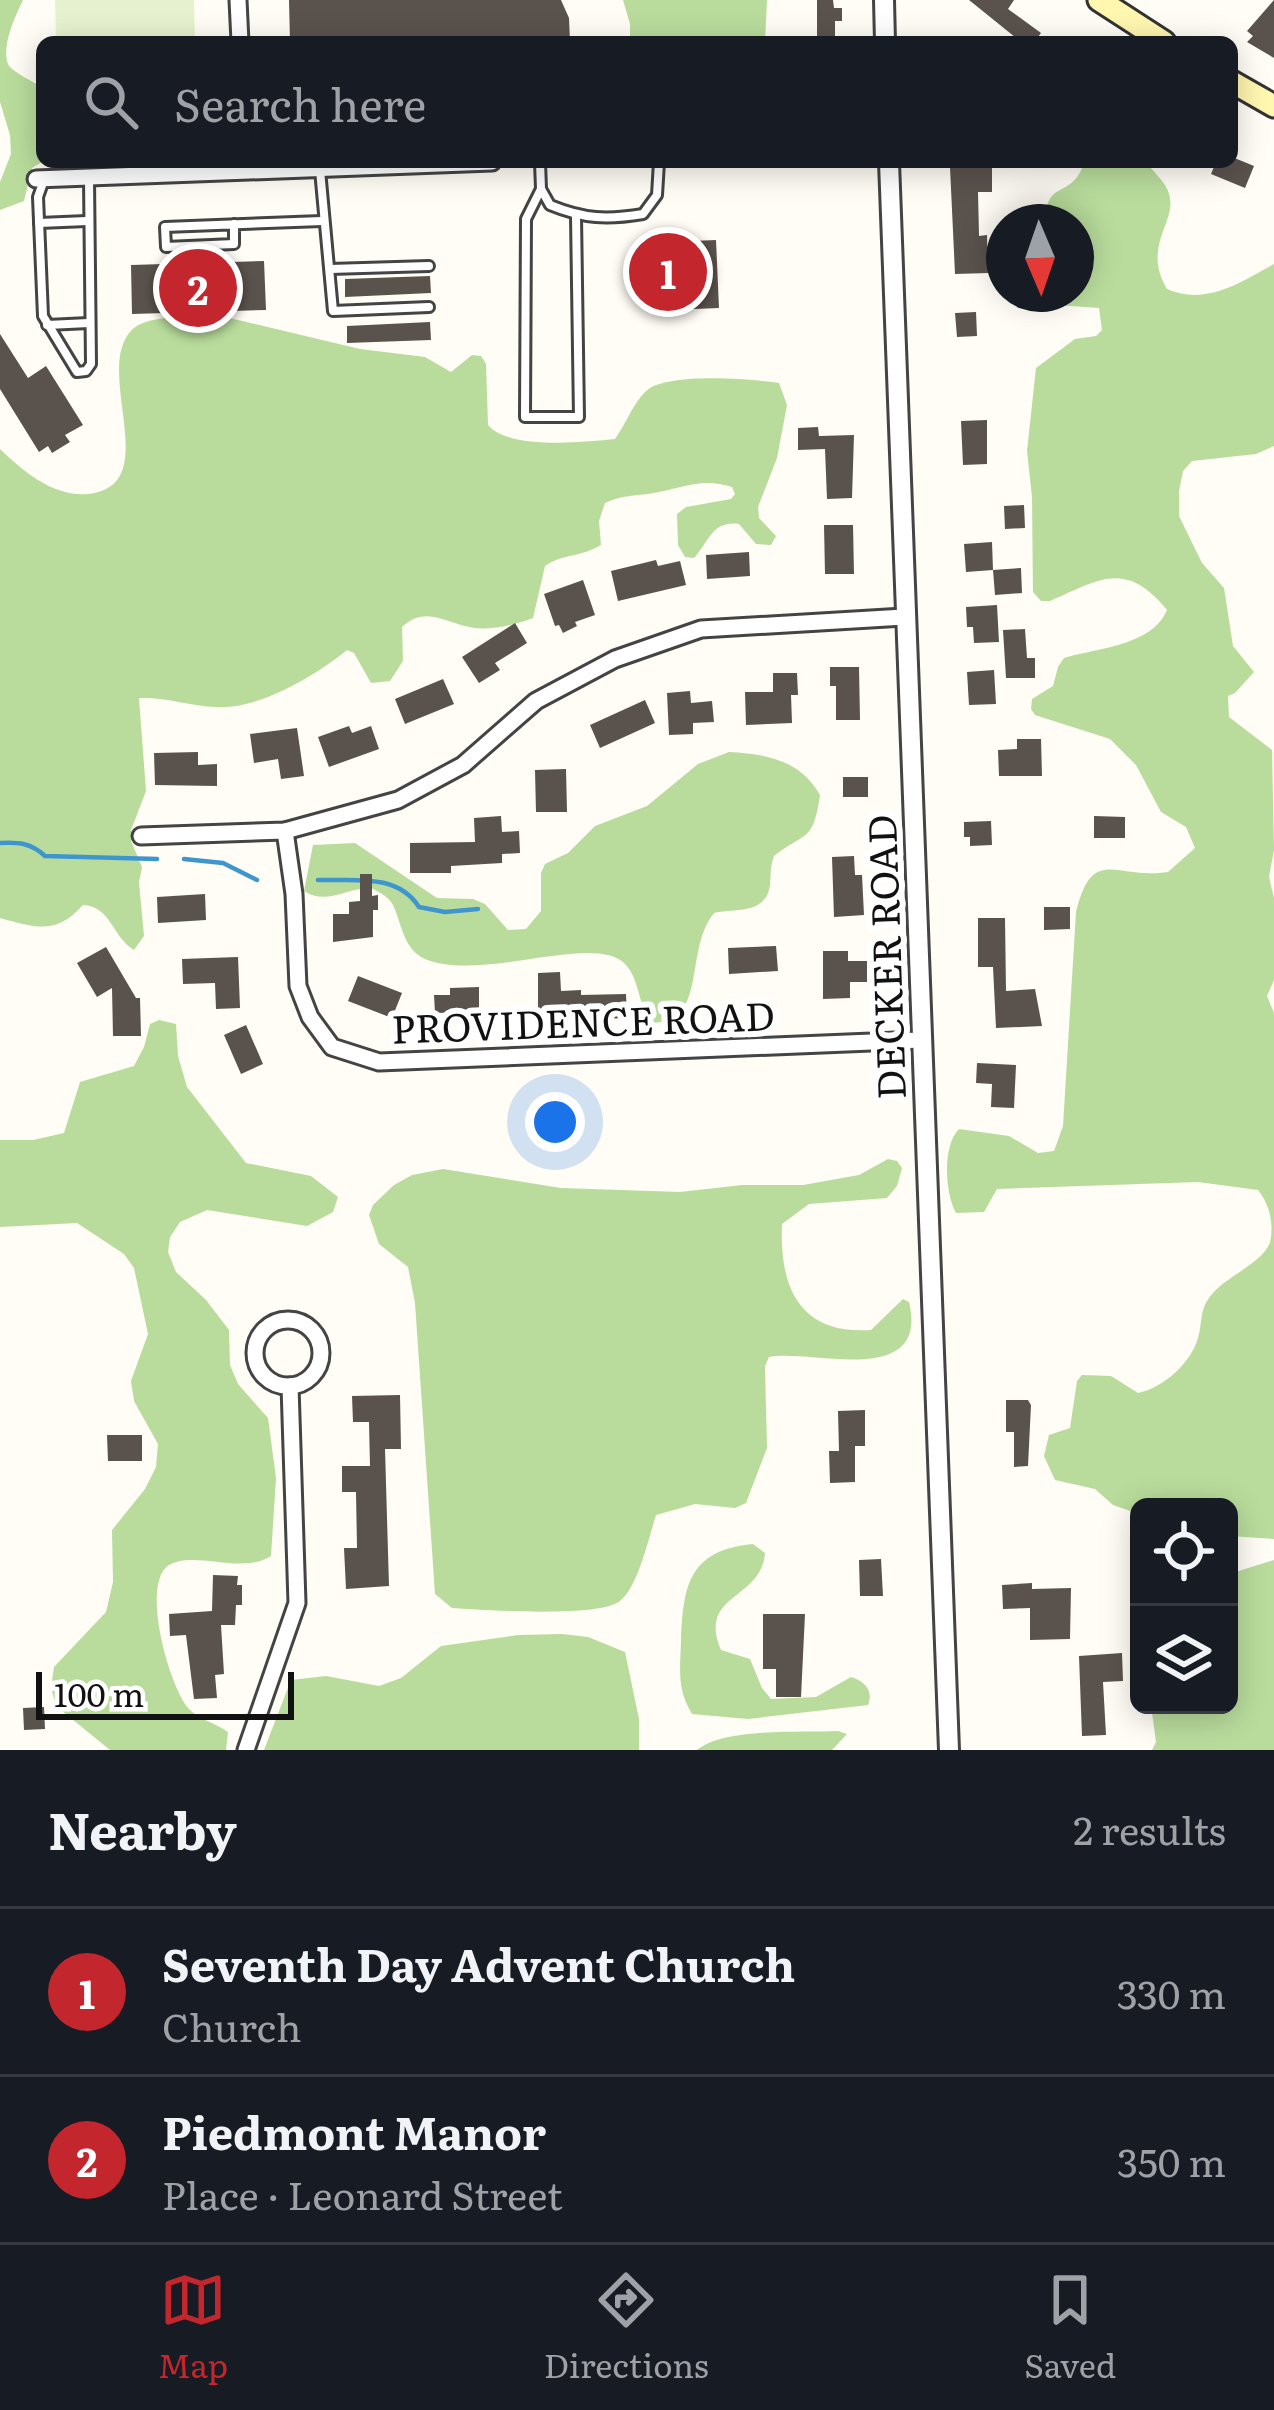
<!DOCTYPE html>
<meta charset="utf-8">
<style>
body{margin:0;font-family:Literata,serif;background:#20242c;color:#f1f3f6}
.controls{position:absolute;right:36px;bottom:36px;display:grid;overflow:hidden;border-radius:18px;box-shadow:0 6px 30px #0003}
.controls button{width:108px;height:108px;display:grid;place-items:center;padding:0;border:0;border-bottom:3px solid #363941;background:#171b24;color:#f1f3f6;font:60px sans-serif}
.compass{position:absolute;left:986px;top:204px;width:108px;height:108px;border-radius:50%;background:#171b24;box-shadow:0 6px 30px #0003;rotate:178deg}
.scale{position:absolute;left:36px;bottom:30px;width:258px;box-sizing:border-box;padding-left:12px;border:6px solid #111;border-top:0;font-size:33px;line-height:42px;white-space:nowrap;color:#111;-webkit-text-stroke:9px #fff;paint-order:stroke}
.you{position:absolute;left:555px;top:1122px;width:42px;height:42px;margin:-30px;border:9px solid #fff;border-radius:50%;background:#1a73e8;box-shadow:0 0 0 18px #1a73e833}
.badge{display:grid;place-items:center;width:78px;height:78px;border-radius:50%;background:#c4262e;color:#fff;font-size:39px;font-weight:700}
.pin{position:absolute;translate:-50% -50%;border:6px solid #fff;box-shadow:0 3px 12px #0006}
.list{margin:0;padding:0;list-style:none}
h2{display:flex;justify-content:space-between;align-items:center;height:156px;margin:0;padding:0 48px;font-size:51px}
h2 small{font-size:39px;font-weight:400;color:#9ea1a6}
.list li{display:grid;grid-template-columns:78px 1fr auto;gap:36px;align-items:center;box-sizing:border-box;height:168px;padding:0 48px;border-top:3px solid #363941}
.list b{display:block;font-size:45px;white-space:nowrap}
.list p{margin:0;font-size:39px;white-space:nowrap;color:#9ea1a6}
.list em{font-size:39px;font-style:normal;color:#9ea1a6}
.icon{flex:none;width:66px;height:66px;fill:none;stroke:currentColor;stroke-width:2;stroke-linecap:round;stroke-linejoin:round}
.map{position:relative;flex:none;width:1274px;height:1750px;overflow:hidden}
.search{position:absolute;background:#171b24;box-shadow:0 6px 30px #0003;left:36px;right:36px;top:36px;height:132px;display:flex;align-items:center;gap:30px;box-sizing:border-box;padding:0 42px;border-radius:18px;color:#9ea1a6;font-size:45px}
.sheet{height:492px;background:#171b24}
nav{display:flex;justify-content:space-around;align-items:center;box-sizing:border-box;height:168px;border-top:3px solid #363941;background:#171b24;font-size:33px;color:#9ea1a6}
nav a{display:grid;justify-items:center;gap:6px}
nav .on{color:#c4262e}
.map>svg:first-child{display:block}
</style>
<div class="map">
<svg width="1274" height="1750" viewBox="0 0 1274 1750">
<rect width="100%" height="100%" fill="#fffdf5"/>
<!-- forest -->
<g fill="#b9dc9c">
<path d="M0 0H23C15 17 0 48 9 66 16 74 33 81 42 88V162L32 168 24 201 0 210V182L11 154 10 135 0 102Z"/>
<polygon points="623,0 767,0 765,42 630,42 630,24"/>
<path d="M1079 162H1146C1153 172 1166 182 1169 194 1178 222 1141 245 1167 289 1206 306 1240 283 1274 264V446L1256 454 1192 461 1183 471 1179 491V516L1202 563 1224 588 1233 646 1254 672 1235 693 1228 696 1229 717 1272 750 1274 850 1269 877 1274 898V980L1267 996 1274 1013V1539L1229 1536V1507H1139V1514L1113 1505 1095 1489 1055 1480 1044 1456 1049 1435 1070 1428 1077 1381 1082 1375 1111 1376 1138 1393C1163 1388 1191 1363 1198 1338 1202 1325 1200 1312 1207 1301 1221 1277 1259 1267 1270 1243 1274 1224 1270 1205 1258 1190L1198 1182 997 1189 984 1212 956 1213C945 1193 942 1146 959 1129L1009 1136 1038 1153 1054 1151 1063 1126 1076 912C1093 844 1115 880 1168 872L1195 848 1186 827 1161 812 1136 765 1110 739 1035 715 1031 709 1032 699 1053 686 1058 667 1064 658C1097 648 1152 646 1167 610 1125 559 1099 580 1050 601H1041L1033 592 1032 497 1027 451 1036 368 1075 339 1096 336 1102 330 1099 308 1042 304 1034 295 1076 294V222H1047C1043 181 1070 198 1082 168Z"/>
<path d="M183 315 221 316 360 349 425 357 451 372 472 355 481 356 486 364 488 425C509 450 584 442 615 439 626 424 633 403 646 391 668 372 750 379 779 383L787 405 777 458 758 507 759 518 776 536 771 545 756 544 739 524C712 520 709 542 694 558L685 557 678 545 677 514 686 507 731 499 735 494 732 487C703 477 682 488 654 493 636 496 621 495 605 503L599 521 601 545C582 557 561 554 545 566L533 618C518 624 493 630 475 628 447 625 427 604 402 627L403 661 390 681 371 683 354 653 347 650C315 676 258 710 216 707 190 706 166 697 139 698L146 791 131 830V841L142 867 139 882 144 936 134 950C112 937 111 906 83 905 56 935 37 928 0 918V449C23 471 53 497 88 494 165 486 94 374 130 332 141 318 167 319 183 315Z"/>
<path d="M729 752C767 754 800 760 820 795 813 843 806 831 774 856 770 867 771 874 770 885 766 915 735 908 714 913 683 952 709 1021 652 1023 638 1008 641 982 626 965 596 931 482 983 425 959 403 949 402 924 393 905 389 897 379 892 371 888 347 887 327 906 304 891L313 845 355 843 437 898 473 899 485 904 508 930 526 929 541 911V873L545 864 568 853 595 826 647 806 698 764Z"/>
<path d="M159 1020 176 1024 178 1056 187 1087 246 1163 311 1176 338 1197 333 1212 307 1226 207 1210 180 1222 170 1237 168 1252 176 1272 206 1300 229 1330 230 1365 238 1384 268 1418 276 1478 271 1556C242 1575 195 1550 169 1565 140 1583 169 1686 188 1708 198 1719 215 1723 228 1732L226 1750H110L56 1706 51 1687 54 1667 106 1612 113 1582 112 1530 145 1489 156 1467 158 1444 134 1401 131 1381 148 1334 134 1268 124 1254 77 1223 0 1227V1140H33L64 1133 80 1082 134 1066 144 1047 150 1024Z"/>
<path d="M888 1159 897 1161 902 1168 897 1186 887 1198 809 1204 782 1224C779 1289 801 1335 871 1330L903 1299 909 1302C930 1389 810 1349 769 1357L765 1366 767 1448 746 1503 735 1508 695 1504 656 1515C649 1537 638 1587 620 1601 599 1618 484 1610 452 1608L435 1594 415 1303 408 1267 379 1244 369 1215 373 1205 394 1185 412 1175 443 1169 561 1188 680 1192 742 1185H803L859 1175Z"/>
<path d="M753 1544 765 1553C761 1601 697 1593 721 1650L750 1659 762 1688 771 1699 816 1697 851 1677C864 1681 874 1690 868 1705L748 1719 692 1714C677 1690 680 1670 681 1642 683 1587 688 1550 753 1544Z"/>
<polygon points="1274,1560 1274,1750 1152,1750 1156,1742 1151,1705 1229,1705 1229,1574"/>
<polygon points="562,1634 588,1637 625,1652 639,1719 639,1750 264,1750 291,1680 326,1676 379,1686 401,1678 441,1646 518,1635"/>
<path d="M838 1731 847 1734 832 1750H697C724 1727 803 1733 838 1731Z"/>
</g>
<!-- pitch -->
<polygon fill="#e6f2cf" points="55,0 194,0 195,42 56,42"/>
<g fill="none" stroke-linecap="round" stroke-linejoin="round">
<!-- stream -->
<g stroke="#3f96cf" stroke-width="4.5">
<path d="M0 843C19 842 31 843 45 856L157 859"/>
<polyline points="184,859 223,863 257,880"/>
<path d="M318 880C355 881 397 873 419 907L445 912 478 909"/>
</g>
</g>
<!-- building -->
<g fill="#5a524d">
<polygon points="289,0 561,0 569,18 570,42 290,42"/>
<polygon points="817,0 833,0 834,8 842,8 842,21 835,21 835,42 817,42"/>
<polygon points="969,0 1014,0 1008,9 1041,33 1034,42 1021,42"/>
<polygon points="1274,0 1274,58 1247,42 1253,36 1247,31"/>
<polygon points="1232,157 1254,166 1245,188 1211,174 1216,162 1232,162"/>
<polygon points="992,166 992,192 978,192 979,236 987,235 988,273 955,274 950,167"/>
<polygon points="692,238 692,241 716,240 719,308 646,311 643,243"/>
<polygon points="264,261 266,310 132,314 131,265"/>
<polygon points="430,276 431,293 345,297 345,279"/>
<polygon points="976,312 977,336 957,337 955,313"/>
<polygon points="430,322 431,340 347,343 347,326"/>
<polygon points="0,334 28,378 46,366 83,425 65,435 70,442 52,453 48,446 39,452 0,389"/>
<polygon points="987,420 987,464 963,465 961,421"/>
<polygon points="818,427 819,436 854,435 852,498 827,499 825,449 798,450 798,428"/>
<polygon points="1024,505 1025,528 1005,529 1004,506"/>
<polygon points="824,525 853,525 854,574 825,574"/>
<polygon points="992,542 993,570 1021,568 1022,593 995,595 993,570 966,572 964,544"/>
<polygon points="749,552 750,576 707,579 706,555"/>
<polygon points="656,560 658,566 680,561 686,585 618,601 611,571"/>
<polygon points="583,580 595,615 575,622 577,626 563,633 559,625 555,626 544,594"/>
<polygon points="997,605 999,642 974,643 973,627 967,627 966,607"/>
<polygon points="515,623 527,643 495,663 500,670 479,683 462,657"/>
<polygon points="1025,629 1027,658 1035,658 1035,678 1006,678 1003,630"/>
<polygon points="830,667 859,667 860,720 836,720 836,686 830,686"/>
<polygon points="994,670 996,704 969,705 967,672"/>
<polygon points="773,673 797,673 798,695 791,695 792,723 746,725 745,692 773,692"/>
<polygon points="443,679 454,704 405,724 395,699"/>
<polygon points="690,691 691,703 712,701 714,722 693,723 693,734 669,735 667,693"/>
<polygon points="645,700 655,723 600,748 590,725"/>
<polygon points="349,726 352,733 371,726 379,749 329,767 318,737"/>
<polygon points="297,728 304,776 281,779 278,759 254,763 250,734"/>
<polygon points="1017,739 1041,739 1042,776 999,776 998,750 1017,749"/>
<polygon points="198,752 198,765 217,764 217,786 155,785 154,753"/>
<polygon points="566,769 567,812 536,812 535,770"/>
<rect x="843" y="777" width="25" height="20"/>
<polygon points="501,816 502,832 519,831 520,853 502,854 502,863 451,866 451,873 410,873 410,843 475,842 474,818"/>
<polygon points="1094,816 1125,817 1125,838 1094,838"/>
<polygon points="991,821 992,845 970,846 970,837 964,837 964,822"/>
<polygon points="854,856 855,875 862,875 864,915 834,917 832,857"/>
<polygon points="360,874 372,874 372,896 378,895 378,910 373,910 373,937 333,942 333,914 349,914 349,902 360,901"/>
<polygon points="205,894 206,920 158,923 157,897"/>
<polygon points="1044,907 1070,907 1070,929 1044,930"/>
<polygon points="978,918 1005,918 1006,991 1035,989 1042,1026 996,1028 993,967 978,967"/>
<polygon points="776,946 778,971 729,974 728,948"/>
<polygon points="106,947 136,998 140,998 141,1036 113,1036 112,988 97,997 77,963"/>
<polygon points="823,951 848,951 848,961 867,961 867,982 850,982 850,998 823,999"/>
<polygon points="238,957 240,1008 216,1009 215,983 183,984 182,959"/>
<polygon points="560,972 561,991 581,990 581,995 626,994 627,1018 600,1019 600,1011 538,1012 538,973"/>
<polygon points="358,976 402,993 392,1018 348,1001"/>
<polygon points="479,987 479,1012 435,1013 434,995 450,995 450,988"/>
<polygon points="246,1025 263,1064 241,1074 224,1035"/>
<polygon points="977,1063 1016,1065 1014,1108 991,1107 992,1084 976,1083"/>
<polygon points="400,1395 401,1449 385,1449 389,1586 346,1589 344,1548 357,1548 356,1492 342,1492 342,1466 370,1466 369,1422 353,1422 352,1396"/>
<polygon points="1006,1400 1028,1400 1031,1405 1028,1466 1014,1467 1014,1432 1006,1432"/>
<polygon points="865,1410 865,1446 855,1446 855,1482 830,1483 829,1451 839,1451 838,1411"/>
<polygon points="107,1435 142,1435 142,1461 108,1461"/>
<polygon points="881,1559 883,1596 860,1596 859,1560"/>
<polygon points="213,1575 238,1576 237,1585 242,1585 242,1605 236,1605 235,1625 221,1625 224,1674 215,1675 217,1698 194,1699 186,1635 170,1636 169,1614 212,1611"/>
<polygon points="1032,1583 1032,1589 1071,1588 1070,1639 1030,1640 1030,1608 1003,1609 1002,1585"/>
<polygon points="763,1614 805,1614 801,1697 776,1697 776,1669 763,1669"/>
<polygon points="1122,1653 1123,1681 1103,1682 1106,1735 1082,1736 1079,1656"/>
<polygon points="44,1707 45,1729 24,1730 23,1708"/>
</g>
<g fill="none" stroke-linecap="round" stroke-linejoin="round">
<defs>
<g id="service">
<path d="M540 162 541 189 550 205C584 219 607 220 643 214L657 195 659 162"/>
<polyline points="320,170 333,311 429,307"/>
<polyline points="44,180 38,197 43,316 77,372 86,371 91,364 89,179"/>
<polyline points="541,189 526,219 525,417 579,417 576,216"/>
<polyline points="39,223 87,221"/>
<polyline points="234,224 234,244 166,247 165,227 322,221"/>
<polyline points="330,269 429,266"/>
<polyline points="47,325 89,323"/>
</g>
<g id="minor">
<polyline points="238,0 240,42"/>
<polyline points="36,179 492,162"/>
<polyline points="285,831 294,894 298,986 310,1017 332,1047 379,1062 920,1040"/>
<polyline points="141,836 285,831 398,800 463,765 536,701 615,659 701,629 904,617"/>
<circle cx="288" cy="1353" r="33"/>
<polyline points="246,1750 297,1603 290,1386"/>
</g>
<g id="tertiary">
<polyline points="884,0 885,42"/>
<polyline points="889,162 949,1750"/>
</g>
<g id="secondary">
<polyline points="1099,0 1164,42"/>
<polyline points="1232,82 1274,106"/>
</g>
</defs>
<!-- service casing -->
<use href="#service" stroke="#444" stroke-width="14"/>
<!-- minor casing -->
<use href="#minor" stroke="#444" stroke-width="21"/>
<!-- tertiary casing -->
<use href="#tertiary" stroke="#444" stroke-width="24"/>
<!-- secondary casing -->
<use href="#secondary" stroke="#333" stroke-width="27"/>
<!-- service -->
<use href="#service" stroke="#fff" stroke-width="8"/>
<!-- minor -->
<use href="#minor" stroke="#fff" stroke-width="15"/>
<!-- tertiary -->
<use href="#tertiary" stroke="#fff" stroke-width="18"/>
<!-- secondary -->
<use href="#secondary" stroke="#fff6b0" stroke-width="21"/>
</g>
<g text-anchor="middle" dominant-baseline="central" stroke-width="12" stroke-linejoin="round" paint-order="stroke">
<!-- street labels -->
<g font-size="39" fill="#111" stroke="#fff">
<text transform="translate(884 957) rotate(-92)">DECKER ROAD</text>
<text transform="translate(583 1020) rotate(-2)">PROVIDENCE ROAD</text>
</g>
</g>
</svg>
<div class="controls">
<button><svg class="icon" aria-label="locate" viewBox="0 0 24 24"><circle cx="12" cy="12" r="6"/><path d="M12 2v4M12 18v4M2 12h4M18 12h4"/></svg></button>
<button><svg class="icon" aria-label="layers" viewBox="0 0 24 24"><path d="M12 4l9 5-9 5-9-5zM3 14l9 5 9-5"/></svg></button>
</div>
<svg class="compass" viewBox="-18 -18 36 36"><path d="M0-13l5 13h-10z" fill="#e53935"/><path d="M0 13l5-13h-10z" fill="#9ea1a6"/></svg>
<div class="scale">100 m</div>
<div class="you"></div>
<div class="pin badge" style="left:668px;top:272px">1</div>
<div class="pin badge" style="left:198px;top:288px">2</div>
<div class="search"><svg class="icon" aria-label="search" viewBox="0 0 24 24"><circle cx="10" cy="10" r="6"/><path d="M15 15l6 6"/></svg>Search here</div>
</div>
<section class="sheet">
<h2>Nearby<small>2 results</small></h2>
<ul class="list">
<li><span class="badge">1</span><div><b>Seventh Day Advent Church</b><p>Church</p></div><em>330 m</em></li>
<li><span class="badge">2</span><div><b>Piedmont Manor</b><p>Place · Leonard Street</p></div><em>350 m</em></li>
</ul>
</section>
<nav>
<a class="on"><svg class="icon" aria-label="map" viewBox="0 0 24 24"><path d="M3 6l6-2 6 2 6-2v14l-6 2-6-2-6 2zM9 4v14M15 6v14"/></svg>Map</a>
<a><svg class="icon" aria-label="directions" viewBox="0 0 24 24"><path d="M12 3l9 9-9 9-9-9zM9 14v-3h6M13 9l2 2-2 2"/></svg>Directions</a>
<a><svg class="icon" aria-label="saved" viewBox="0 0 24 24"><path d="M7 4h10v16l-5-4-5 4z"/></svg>Saved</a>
</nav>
